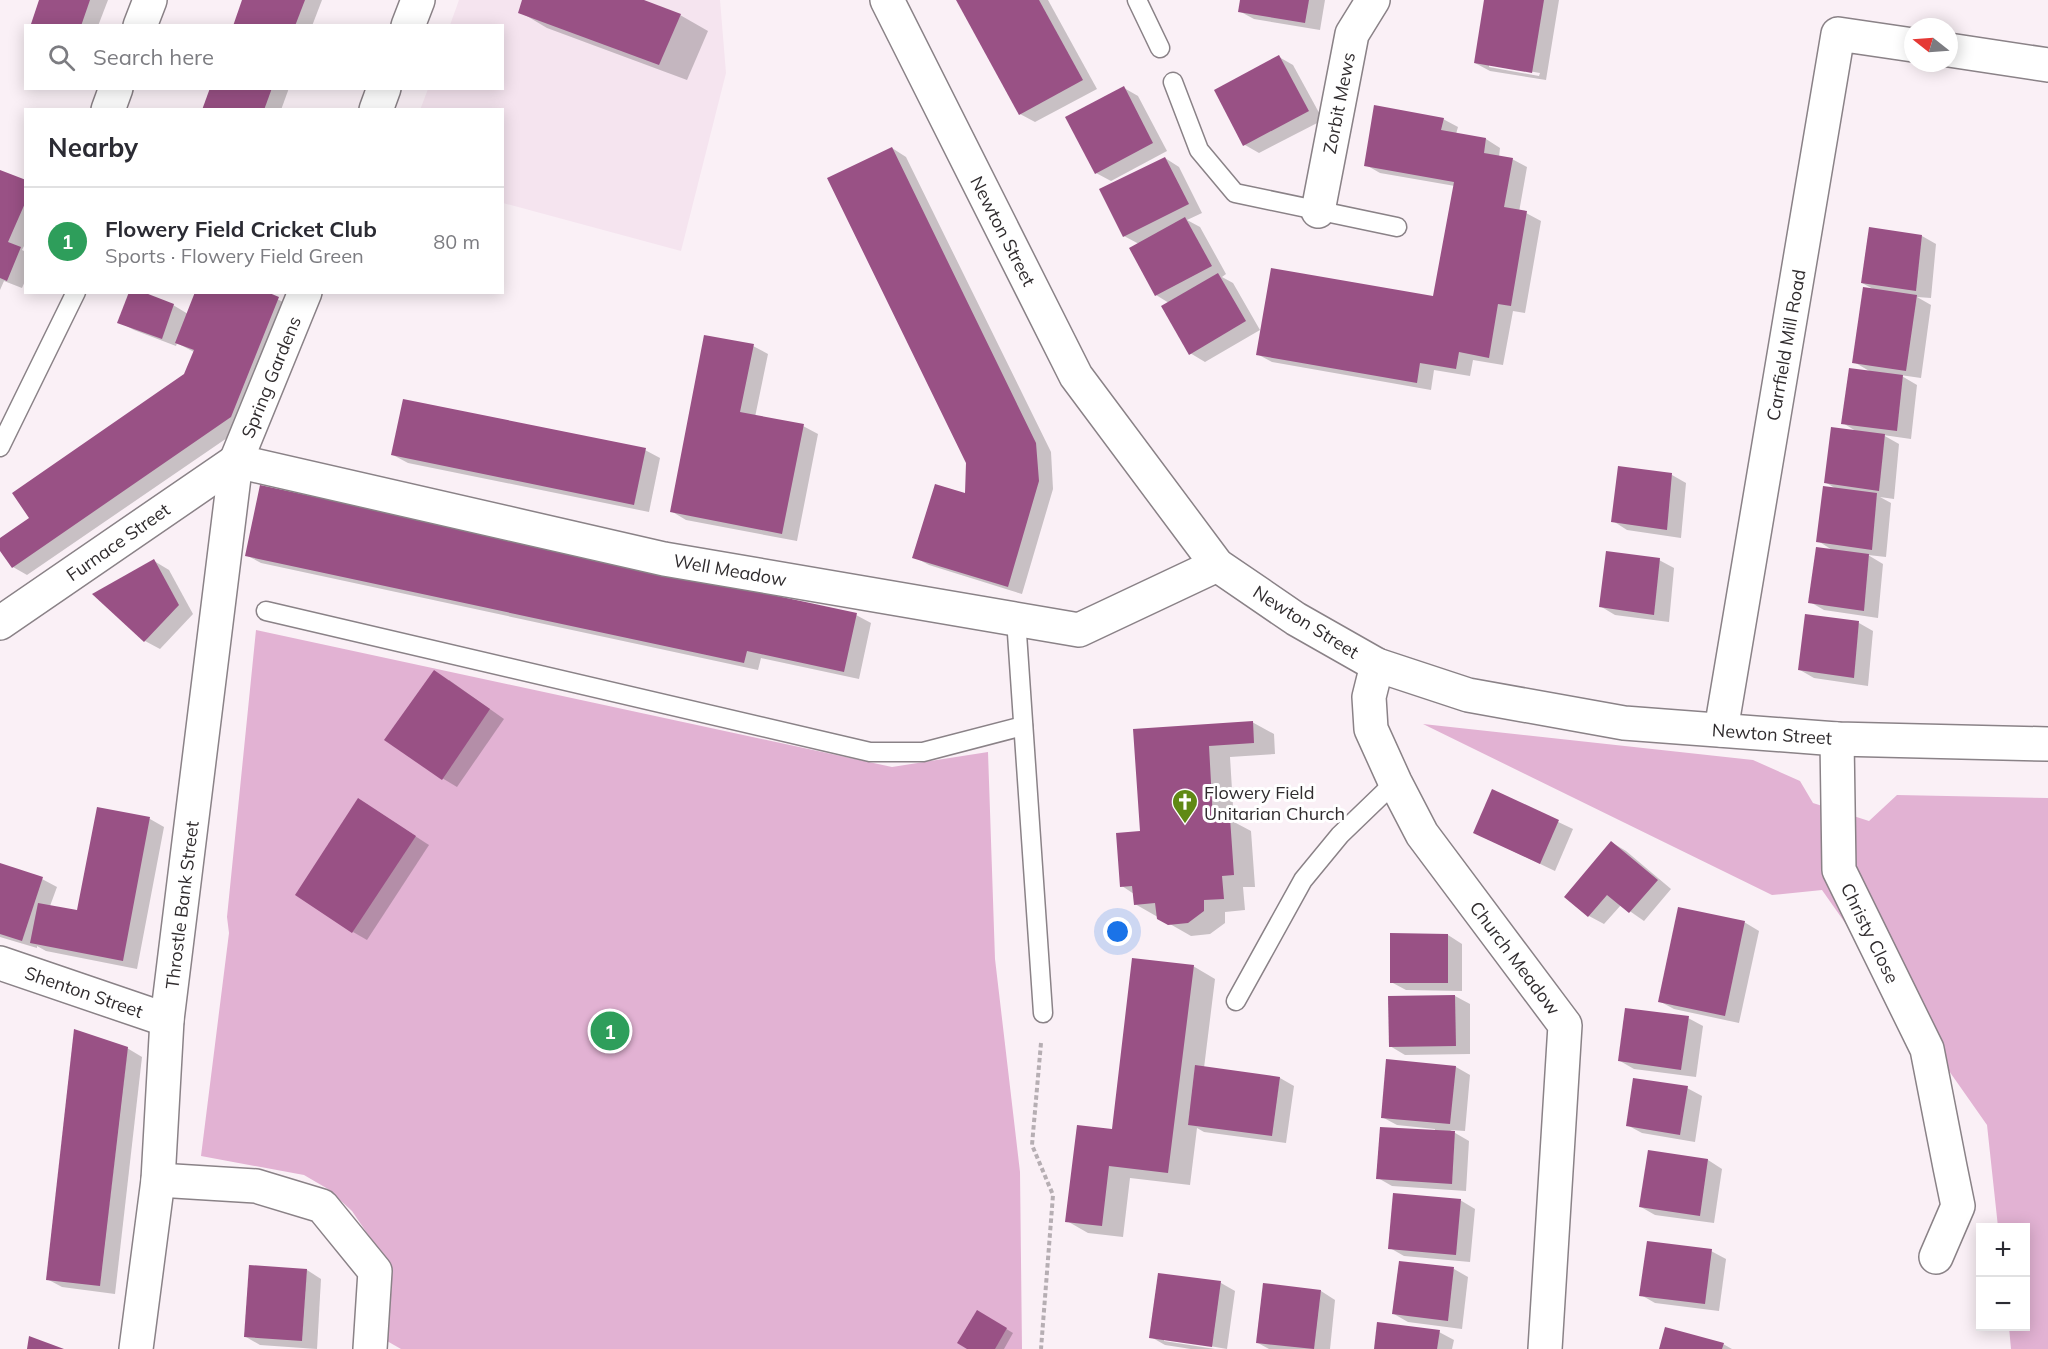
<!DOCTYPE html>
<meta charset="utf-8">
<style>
body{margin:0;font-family:Mulish,sans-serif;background:#f2f2f3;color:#2b2b33}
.controls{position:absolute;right:18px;bottom:18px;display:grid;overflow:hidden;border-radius:0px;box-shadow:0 3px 15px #0003}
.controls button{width:54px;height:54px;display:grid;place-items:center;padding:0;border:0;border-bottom:2px solid #e1e1e2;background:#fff;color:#2b2b33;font:30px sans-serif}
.compass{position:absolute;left:1904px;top:18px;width:54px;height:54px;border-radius:50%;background:#fff;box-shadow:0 3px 15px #0003;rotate:287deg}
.you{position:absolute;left:1118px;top:932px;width:21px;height:21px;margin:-15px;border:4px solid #fff;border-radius:50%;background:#1a73e8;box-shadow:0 0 0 9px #1a73e833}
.badge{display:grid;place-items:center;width:39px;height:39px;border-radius:50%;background:#1a73e8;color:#fff;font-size:20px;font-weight:700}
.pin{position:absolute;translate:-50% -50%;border:3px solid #fff;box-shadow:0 2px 6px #0006}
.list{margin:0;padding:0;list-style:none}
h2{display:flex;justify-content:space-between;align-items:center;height:78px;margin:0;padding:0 24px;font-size:26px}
h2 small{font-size:20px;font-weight:400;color:#7c7c81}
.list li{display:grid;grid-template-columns:39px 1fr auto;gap:18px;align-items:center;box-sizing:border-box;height:108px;padding:0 24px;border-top:2px solid #e1e1e2}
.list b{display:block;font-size:22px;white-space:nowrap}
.list p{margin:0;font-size:20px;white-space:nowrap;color:#7c7c81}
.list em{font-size:20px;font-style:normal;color:#7c7c81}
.icon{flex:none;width:33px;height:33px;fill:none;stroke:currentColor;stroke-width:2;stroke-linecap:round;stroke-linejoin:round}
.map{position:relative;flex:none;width:2048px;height:1349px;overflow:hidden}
.search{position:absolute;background:#fff;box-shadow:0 3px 15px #0003;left:24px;top:24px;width:480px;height:66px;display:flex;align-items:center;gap:15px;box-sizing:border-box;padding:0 21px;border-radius:0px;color:#7c7c81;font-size:22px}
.panel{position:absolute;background:#fff;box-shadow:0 3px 15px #0003;left:24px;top:108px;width:480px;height:186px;border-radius:0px}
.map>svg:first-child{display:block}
</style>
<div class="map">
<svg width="2048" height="1349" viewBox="0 0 2048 1349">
<rect width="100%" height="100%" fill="#faf0f6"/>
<!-- built -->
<polygon fill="#f5e4ef" points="459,0 720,0 726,73 681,251 503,203 502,110 420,110 428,89 502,88 502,26 450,25"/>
<!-- green -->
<g fill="#e2b2d3">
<polygon points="256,630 892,767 988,752 995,959 1020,1172 1022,1349 401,1349 380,1337 373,1242 352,1211 328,1189 304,1175 201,1156 229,933 227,917"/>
<polygon points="1423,724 1753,760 1800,781 1813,803 1869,821 1897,795 2048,798 2048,1349 2011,1349 2009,1327 2026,1326 2026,1228 1998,1227 1987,1125 1822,890 1772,895"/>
</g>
<!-- shadow -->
<g fill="#0003" fill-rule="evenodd">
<polygon points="41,0 108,0 98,26 36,26"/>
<polygon points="244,0 322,0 312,26 235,26"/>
<polygon points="524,0 639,0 680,15 708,31 687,80 547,28 520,12"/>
<polygon points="958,0 1048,0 1097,89 1035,122 1020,114"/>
<polygon points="1241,0 1325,0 1320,30 1254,19 1239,11"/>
<path d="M1486 0H1559L1546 80 1490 71 1475 63ZM1489 64 1540 73 1539 76 1489 67Z"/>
<polygon points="1279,57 1293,65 1323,120 1259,153 1245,145"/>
<polygon points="212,88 289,88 281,110 204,110"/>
<polygon points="1124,88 1138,96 1167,151 1111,181 1096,173"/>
<polygon points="1443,119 1458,127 1456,134 1486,139 1500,148 1499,157 1512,159 1527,167 1519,212 1526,213 1541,221 1525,313 1513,311 1503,365 1473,360 1470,376 1434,370 1431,390 1272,362 1257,354 1435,298 1455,186 1380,173 1366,165"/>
<polygon points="892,148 906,157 1051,452 1053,489 1022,594 929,565 914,557 966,495 968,463"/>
<polygon points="1165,158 1179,167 1202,213 1187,220 1200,227 1226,274 1222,277 1233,283 1260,330 1205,362 1190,353 1169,303 1156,295 1139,244 1124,236"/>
<polygon points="0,171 26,181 26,242 22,250 26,252 26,279 22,288 4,281 0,290"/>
<polygon points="1922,236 1936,244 1931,298 1917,297 1931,305 1921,378 1900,375 1917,385 1911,439 1883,435 1899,444 1894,499 1880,497 1891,503 1886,557 1868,555 1883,564 1878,618 1824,610 1810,602 1834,551 1818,541 1838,490 1825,482 1859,433 1843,423 1871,372 1854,362 1875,290 1862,283"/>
<polygon points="263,292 293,307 246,425 27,575 13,567 0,548 0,540 31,518 185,375 194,352 177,343 176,346 134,330 119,322 173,305 188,314"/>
<polygon points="753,346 768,354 755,417 803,426 818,434 797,541 686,520 671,511"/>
<polygon points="645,450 660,458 649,512 408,463 393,455"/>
<polygon points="1672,475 1686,483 1681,538 1627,530 1613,521"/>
<polygon points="246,555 856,615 871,623 859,679 761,658 758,670 261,563"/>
<polygon points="1659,560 1674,568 1669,622 1615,615 1600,606"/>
<polygon points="154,561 169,570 193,614 160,649 145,641 95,594"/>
<polygon points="1859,623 1873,631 1868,686 1814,678 1800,670"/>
<polygon points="449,680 504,719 457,787 442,778"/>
<polygon points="1252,722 1274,734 1275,754 1230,757 1234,822 1251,831 1255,887 1243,887 1245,910 1225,912 1225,923 1210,934 1191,936 1135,904 1134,894 1122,886 1142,833 1135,730"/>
<polygon points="1493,791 1573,829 1555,871 1475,833"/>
<polygon points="98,808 150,819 164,827 137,969 46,951 37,946 37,948 0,937 0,865 42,879 57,887 50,906 78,912"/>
<polygon points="373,809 429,845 367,940 353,932"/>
<polygon points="1611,842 1626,851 1671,889 1644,921 1621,905 1604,924 1589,916 1566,897"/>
<polygon points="1744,922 1759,931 1739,1023 1674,1009 1659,1001"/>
<polygon points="1448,935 1462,944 1462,991 1406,990 1391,982"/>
<polygon points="1193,966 1215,979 1204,1068 1280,1078 1294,1086 1286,1143 1204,1132 1197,1128 1190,1185 1130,1178 1123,1237 1088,1233 1067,1221"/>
<polygon points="1455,996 1470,1004 1470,1054 1405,1055 1390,1046"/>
<polygon points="1688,1018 1703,1026 1696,1077 1634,1069 1620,1061"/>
<polygon points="127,1048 142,1057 115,1294 62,1287 47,1279"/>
<polygon points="1456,1067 1470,1075 1465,1131 1450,1130 1469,1141 1466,1191 1392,1186 1378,1178 1435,1132 1435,1129 1397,1125 1382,1117"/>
<polygon points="1687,1088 1702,1096 1695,1142 1642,1133 1627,1125"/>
<polygon points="1649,1152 1708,1160 1722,1169 1714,1223 1655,1215 1641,1207"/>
<polygon points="1460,1200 1475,1209 1470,1262 1404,1256 1390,1248"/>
<polygon points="1711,1251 1726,1259 1719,1311 1655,1303 1641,1295"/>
<polygon points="1454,1269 1468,1277 1462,1329 1408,1322 1394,1314"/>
<polygon points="307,1270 321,1279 317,1349 260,1345 246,1337"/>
<polygon points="1160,1274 1221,1283 1235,1291 1227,1349 1164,1338 1164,1341 1215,1349 1191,1349 1165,1345 1151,1337"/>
<polygon points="1264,1285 1321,1291 1335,1300 1330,1349 1269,1349 1258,1343"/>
<polygon points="978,1312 1013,1333 1004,1349 970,1349"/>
<polygon points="1439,1332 1454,1340 1452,1349 1375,1349"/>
<polygon points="1723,1344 1732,1349 1660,1349"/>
</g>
<!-- building -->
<g fill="#995185">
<polygon points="39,0 90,0 81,26 34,26 31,24"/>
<polygon points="242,0 305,0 295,26 233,26"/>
<polygon points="522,0 644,0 681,14 659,65 518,13"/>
<polygon points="956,0 1039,0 1083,80 1019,115"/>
<polygon points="1240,0 1309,0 1305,23 1238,12"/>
<polygon points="1484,0 1544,0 1532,73 1474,63"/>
<polygon points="1279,55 1309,111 1243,146 1214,90"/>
<polygon points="1124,86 1153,143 1095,174 1065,117"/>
<polygon points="210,88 272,88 264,110 202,110"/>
<polygon points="1374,105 1444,118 1441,130 1486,138 1484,153 1513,158 1504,207 1527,211 1511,306 1498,304 1489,358 1459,352 1456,369 1420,363 1417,383 1256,355 1271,268 1433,296 1454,182 1364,166"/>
<polygon points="892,147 1036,443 1039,481 1008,587 912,558 935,484 965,493 966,463 827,178"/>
<polygon points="1165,157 1189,204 1123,237 1099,189"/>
<polygon points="0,170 26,180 26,201 8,242 21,247 7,281 0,278"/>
<polygon points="1185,217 1212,266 1155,296 1129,248"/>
<polygon points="1869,227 1922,235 1916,291 1861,283"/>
<polygon points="1218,273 1246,321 1189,355 1161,306"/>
<polygon points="1863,287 1917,295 1906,371 1852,363"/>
<polygon points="129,292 143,292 174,304 162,339 117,323"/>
<polygon points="195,292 267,292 279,297 231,417 12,568 0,551 0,538 29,518 12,493 184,374 194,350 175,343"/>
<polygon points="704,335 754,344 740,412 804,424 782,534 670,512"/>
<polygon points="1849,368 1903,375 1897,431 1841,424"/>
<polygon points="403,399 646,448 634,505 391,455"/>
<polygon points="1831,427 1885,434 1879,491 1824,483"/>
<polygon points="1618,466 1672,473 1667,530 1611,522"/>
<polygon points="260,485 857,613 844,672 747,651 744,663 245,556"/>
<polygon points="1823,486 1877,493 1872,550 1816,542"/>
<polygon points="1816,547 1869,554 1864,611 1808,603"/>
<polygon points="1606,551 1660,558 1654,615 1599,607"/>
<polygon points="154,559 179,605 144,642 92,594"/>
<polygon points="1805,614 1859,621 1854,678 1798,670"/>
<polygon points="434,670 490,709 442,780 384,740"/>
<polygon points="1253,721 1254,743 1209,746 1213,819 1230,818 1234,875 1222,876 1224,899 1204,900 1204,911 1188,923 1168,925 1157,919 1155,903 1134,905 1132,886 1120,887 1116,833 1140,831 1133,729"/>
<polygon points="1492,789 1559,820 1540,864 1473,833"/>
<polygon points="358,798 416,836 352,933 295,895"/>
<polygon points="97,807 150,817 123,961 30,943 38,903 77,910"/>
<polygon points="1611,841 1658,880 1629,913 1607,895 1588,917 1564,897"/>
<polygon points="0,863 43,877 22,941 0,934"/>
<polygon points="1678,907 1745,921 1725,1016 1658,1002"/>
<polygon points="1390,933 1448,934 1448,983 1390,983"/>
<polygon points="1132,958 1194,965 1168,1173 1109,1166 1102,1226 1065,1222 1077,1125 1112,1129"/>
<polygon points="1455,995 1456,1046 1389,1047 1388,996"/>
<polygon points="1625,1008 1689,1016 1681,1070 1618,1061"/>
<polygon points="74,1029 128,1047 100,1286 46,1280"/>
<polygon points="1386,1059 1456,1066 1450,1124 1381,1118"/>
<polygon points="1195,1065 1280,1077 1272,1136 1188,1125"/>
<polygon points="1633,1078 1688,1086 1680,1135 1626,1126"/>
<polygon points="1380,1127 1455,1131 1452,1184 1376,1179"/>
<polygon points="1648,1150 1708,1159 1700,1216 1639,1207"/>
<polygon points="1393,1193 1461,1199 1456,1255 1388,1249"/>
<polygon points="1647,1241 1712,1249 1705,1304 1639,1296"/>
<polygon points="1399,1261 1454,1267 1448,1321 1392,1314"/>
<polygon points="249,1265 307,1269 302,1341 244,1337"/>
<polygon points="1158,1273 1221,1281 1212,1347 1149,1338"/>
<polygon points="1263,1283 1321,1290 1314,1349 1256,1343"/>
<polygon points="977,1310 1007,1328 995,1349 967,1349 957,1343"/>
<polygon points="1377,1322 1440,1330 1437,1349 1374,1349"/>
<polygon points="1665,1327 1724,1343 1722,1349 1659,1349"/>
<polygon points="29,1336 64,1349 27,1349"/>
</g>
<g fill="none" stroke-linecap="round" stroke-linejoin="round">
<defs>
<g id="lane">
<polyline points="1137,0 1160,48"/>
<polyline points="1173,82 1199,150 1235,193 1397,227"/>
<polyline points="0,447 76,292"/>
<polyline points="266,611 870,752 923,752 1023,726"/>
<polyline points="1016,619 1043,1013"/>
<polyline points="1236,1001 1303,880 1340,835 1395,782"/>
</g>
<g id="street">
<polyline points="140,26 150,0"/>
<polyline points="408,26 418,0"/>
<polyline points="1949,50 2048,65"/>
<polyline points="108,110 116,88"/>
<polyline points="376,110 384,88"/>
<polyline points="1318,211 1352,34 1373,0"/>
<polyline points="236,461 664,559 1079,630 1217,565"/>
<polyline points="0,623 236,461"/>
<polyline points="1377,665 1369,697 1371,729 1395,782 1422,834 1565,1025 1545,1349"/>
<polyline points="1721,730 1838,34 1913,45"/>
<polyline points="1837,739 1839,870 1927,1049 1950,1167 1958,1206 1936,1257"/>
<polyline points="0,963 167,1020"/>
<polyline points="158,1180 256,1186 322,1206 375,1271 370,1349"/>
<polyline points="136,1349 158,1180 167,1020 236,461 305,292"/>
</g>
<polyline id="secondary" points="887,0 1076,376 1217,565 1296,619 1377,665 1468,695 1624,723 1837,739 2048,744"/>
</defs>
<!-- lane casing -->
<use href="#lane" stroke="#8a8287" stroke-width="21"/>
<!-- street casing -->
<use href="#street" stroke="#8a8287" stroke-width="36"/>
<!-- secondary casing -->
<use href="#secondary" stroke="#8a8287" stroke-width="36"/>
<!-- path -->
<polyline stroke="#b6aeb3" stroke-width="4" stroke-dasharray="4.5 3" stroke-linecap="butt" points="1041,1043 1032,1145 1053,1195 1041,1349"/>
<!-- lane -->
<use href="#lane" stroke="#fff" stroke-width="18"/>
<!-- street -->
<use href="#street" stroke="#fff" stroke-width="33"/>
<!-- secondary -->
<use href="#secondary" stroke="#fff" stroke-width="33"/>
</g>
<!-- icons -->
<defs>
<symbol id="church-pin" viewBox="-11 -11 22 30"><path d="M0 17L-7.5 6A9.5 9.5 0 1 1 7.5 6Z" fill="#608915" stroke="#fff"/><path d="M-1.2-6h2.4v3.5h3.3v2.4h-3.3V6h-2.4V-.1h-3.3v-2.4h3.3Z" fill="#fff"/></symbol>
</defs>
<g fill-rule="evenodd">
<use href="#church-pin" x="1170" y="787" width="30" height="40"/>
</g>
<g text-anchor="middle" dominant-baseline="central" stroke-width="6" stroke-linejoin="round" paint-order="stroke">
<!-- street labels -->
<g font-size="18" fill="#302c2e" stroke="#fff">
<text transform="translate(1339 103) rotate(-79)">Zorbit Mews</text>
<text transform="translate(1003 231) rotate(63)">Newton Street</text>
<text transform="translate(1786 345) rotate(-80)">Carrfield Mill Road</text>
<text transform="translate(271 377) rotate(-68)">Spring Gardens</text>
<text transform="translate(118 542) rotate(-35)">Furnace Street</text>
<text transform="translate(730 570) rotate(10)">Well Meadow</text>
<text transform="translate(1306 622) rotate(32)">Newton Street</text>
<text transform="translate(1772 734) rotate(4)">Newton Street</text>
<text transform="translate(182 905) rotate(-83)">Throstle Bank Street</text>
<text transform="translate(1870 933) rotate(64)">Christy Close</text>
<text transform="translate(1515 958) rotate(53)">Church Meadow</text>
<text transform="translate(84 992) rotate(19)">Shenton Street</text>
</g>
<!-- poi labels -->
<g font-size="18" fill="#302c2e" stroke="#fff" text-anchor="start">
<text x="1204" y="792">Flowery Field<tspan x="1204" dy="21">Unitarian Church</tspan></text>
</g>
</g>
</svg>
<div class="controls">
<button>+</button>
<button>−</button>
</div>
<svg class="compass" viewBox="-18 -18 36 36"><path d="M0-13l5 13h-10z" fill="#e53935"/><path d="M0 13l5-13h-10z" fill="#7c7c81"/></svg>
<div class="you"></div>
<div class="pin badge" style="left:610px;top:1031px;background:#2e9e5b">1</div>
<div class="search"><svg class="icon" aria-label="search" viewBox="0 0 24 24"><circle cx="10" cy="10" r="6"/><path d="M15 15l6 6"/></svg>Search here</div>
<section class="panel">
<h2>Nearby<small></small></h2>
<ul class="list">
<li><span class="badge" style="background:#2e9e5b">1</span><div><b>Flowery Field Cricket Club</b><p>Sports · Flowery Field Green</p></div><em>80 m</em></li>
</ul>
</section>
</div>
